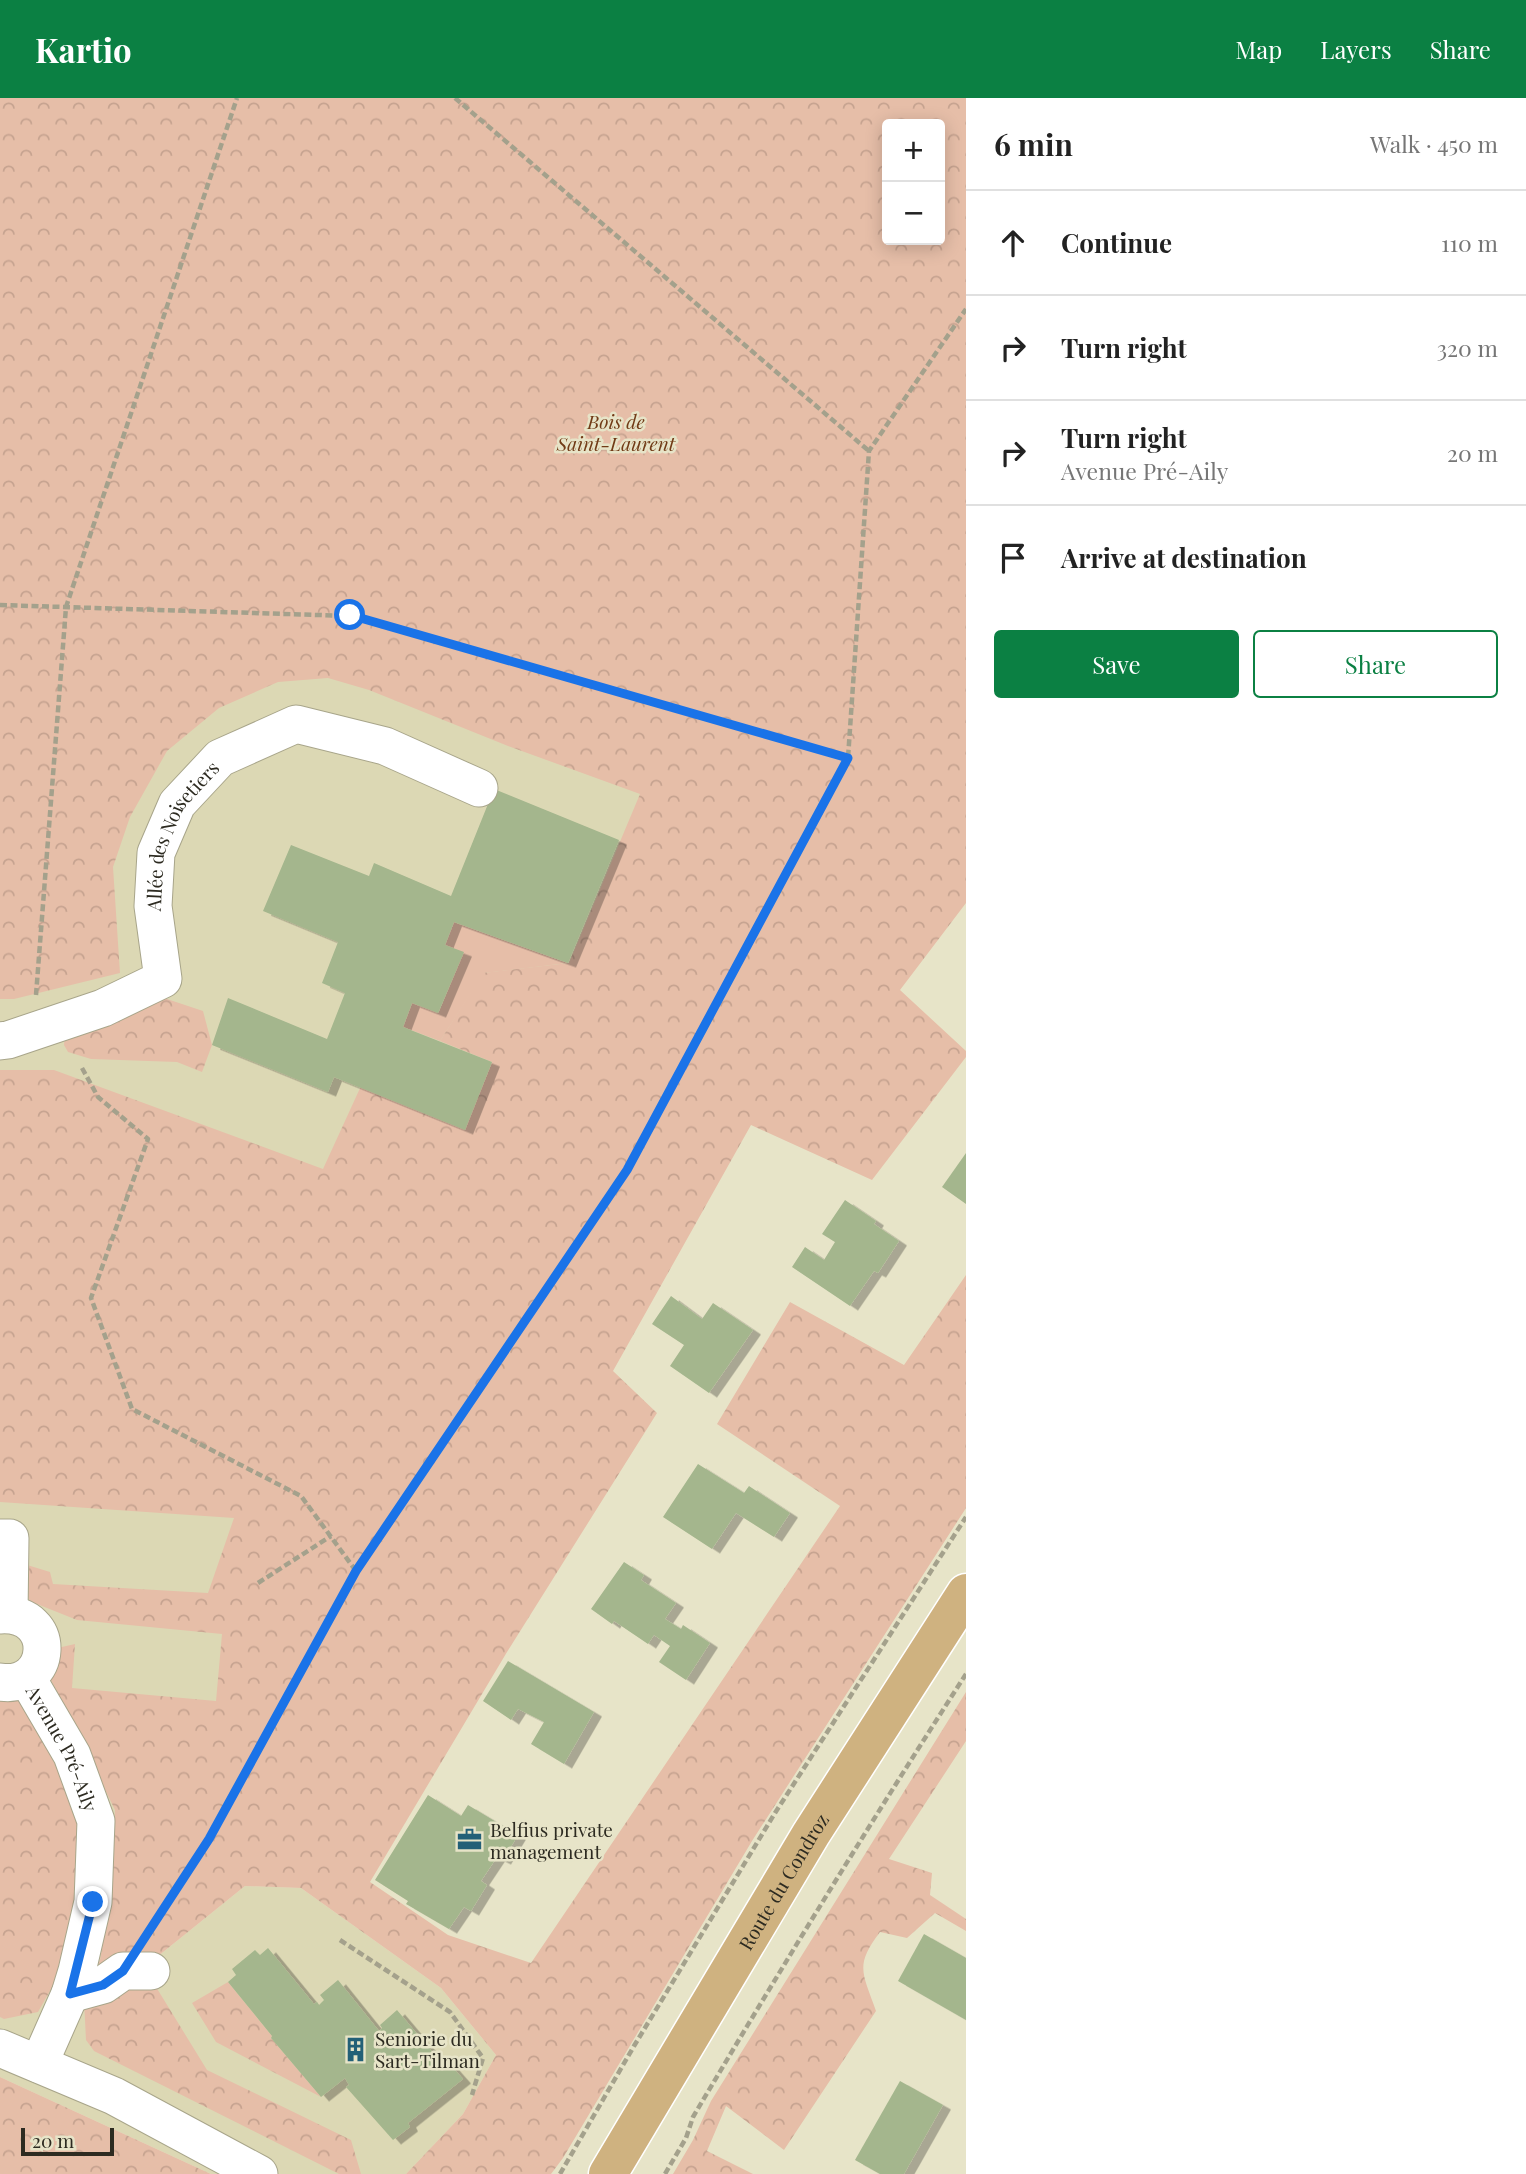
<!DOCTYPE html>
<meta charset="utf-8">
<style>
body{margin:0;font-family:"Playfair Display",serif;background:#f6f6f6;color:#222}
.controls{position:absolute;right:21px;top:21px;display:grid;overflow:hidden;border-radius:7px;box-shadow:0 4px 18px #0003}
.controls button{width:63px;height:63px;display:grid;place-items:center;padding:0;border:0;border-bottom:2px solid #e0e0e0;background:#fff;color:#222;font:35px sans-serif}
.scale{position:absolute;left:21px;bottom:18px;width:93px;box-sizing:border-box;padding-left:7px;border:4px solid #2d2b21;border-top:0;font-size:19px;line-height:24px;white-space:nowrap;color:#2d2b21;-webkit-text-stroke:5px #e7e4c8;paint-order:stroke}
.stop{position:absolute;width:21px;height:21px;margin:-16px;border:5px solid #1a73e8;border-radius:50%;background:#fff}
.stop.end{background:#1a73e8;border-color:#fff;box-shadow:0 2px 7px #0008}
.list{margin:0;padding:0;list-style:none}
h2{display:flex;justify-content:space-between;align-items:center;height:91px;margin:0;padding:0 28px;font-size:30px}
h2 small{font-size:23px;font-weight:400;color:#767676}
.list li{display:grid;grid-template-columns:46px 1fr auto;gap:21px;align-items:center;box-sizing:border-box;height:105px;padding:0 28px;border-top:2px solid #e0e0e0}
.list b{display:block;font-size:26px;white-space:nowrap}
.list p{margin:0;font-size:23px;white-space:nowrap;color:#767676}
.list em{font-size:23px;font-style:normal;color:#767676}
.actions{display:flex;gap:14px;padding:21px 28px}
.actions a{flex:1;padding:16px 0;border:2px solid #0b8043;border-radius:7px;text-align:center;font-size:24px;color:#0b8043}
.actions .main{background:#0b8043;color:#fff}
.icon{flex:none;width:38px;height:38px;fill:none;stroke:currentColor;stroke-width:2;stroke-linecap:round;stroke-linejoin:round}
.map{position:relative;flex:none;width:966px;height:2076px;overflow:hidden}
header{display:flex;align-items:center;gap:42px;box-sizing:border-box;height:98px;padding:0 35px;background:#0b8043;color:#fff}
header strong{font-size:33px}
nav{display:flex;gap:38px;margin-inline-start:auto;font-size:24px}
main{display:flex}
aside{flex:1;background:#fff}
.map>svg:first-child{display:block}
</style>
<header>
<strong>Kartio</strong>
<nav><a>Map</a><a>Layers</a><a>Share</a></nav>
</header>
<main>
<div class="map">
<svg width="966" height="2076" viewBox="0 0 966 2076">
<defs>
<pattern id="forest-crowns" width="20" height="18" patternUnits="userSpaceOnUse" patternTransform="scale(1.75)"><rect width="20" height="18" fill="#e6bea8"/><path d="M2 6a3 3 0 1 1 6 0M12 15a3 3 0 1 1 6 0" fill="none" stroke="#c6a390"/></pattern>
<filter id="shadow"><feDropShadow dx="8" dy="4.5" stdDeviation="0" flood-color="#0004"/></filter>
</defs>
<rect width="100%" height="100%" fill="#e7e4c8"/>
<!-- built -->
<polygon fill="#dcd8b4" points="0,527 848,660 157,1859 245,1788 301,1790 441,1890 496,1957 463,2016 406,2076 211,2076 0,1979"/>
<!-- green -->
<polygon fill="#e6bea8" points="454,824 568,865 484,875 440,943 403,929 412,905 439,914 463,855 445,847"/>
<!-- forest -->
<g fill="url(#forest-crowns)" fill-rule="evenodd">
<path d="M0 0H966V805L900 892 966 953V959L872 1082 751 1027 613 1273 657 1315 507 1554 370 1784 448 1837 531 1865 840 1408 717 1326 790 1204 904 1267 966 1177V1410L752 1743 563 2060 551 2076H406L463 2016 496 1957 441 1890 301 1790 245 1788 157 1859 153 1884 207 1972 351 2042 361 2076H339L94 1953 86 1942 84 1902 100 1862 111 1798 115 1712 50 1580 53 1551 75 1546 72 1590 216 1603 222 1536 77 1522 32 1504 18 1490 24 1466 50 1474 53 1486 208 1495 234 1420 0 1404V972H54L323 1071 361 988 465 1031 492 964 440 943 483 875 569 865 640 696 508 648 369 592 328 580 278 584 219 610 167 653 130 719 113 769 120 875 14 901H0ZM887 26H940V142H887Z"/>
<polygon points="155,897 203,913 212,947 202,974 177,964 91,961 68,954 64,947 65,936"/>
<polygon points="0,1593 23,1600 63,1665 85,1728 79,1811 63,1870 38,1914 4,1921 0,1919"/>
<path d="M966 1594V1643L889 1761 932 1775 930 1797 966 1821V1833L935 1815 907 1840 880 1834C854 1868 863 1875 876 1913L784 2052 726 2008 707 2053 753 2076H673L693 2042 711 2003Z"/>
<polygon points="228,1884 272,1938 271,1940 321,1999 216,1944 192,1905"/>
<polygon points="0,1979 211,2076 0,2076"/>
</g>
<!-- building -->
<g fill="#a4b68d" filter="url(#shadow)">
<polygon points="494,691 619,742 568,865 454,824 445,847 464,854 438,915 412,905 403,929 492,964 465,1032 334,979 328,994 212,947 228,900 327,941 345,895 322,885 338,844 263,813 291,747 369,778 374,765 451,798"/>
<polygon points="966,1055 966,1106 942,1089"/>
<polygon points="845,1102 876,1123 874,1126 899,1143 878,1175 874,1173 850,1208 792,1169 805,1149 824,1162 835,1144 822,1136"/>
<polygon points="671,1198 702,1221 713,1205 753,1232 709,1295 670,1268 684,1247 652,1226"/>
<polygon points="698,1366 744,1395 749,1388 790,1415 774,1439 736,1415 712,1451 663,1419"/>
<polygon points="624,1464 644,1477 641,1482 676,1505 665,1521 681,1531 683,1527 710,1545 686,1582 659,1564 670,1548 654,1537 648,1546 614,1523 612,1526 591,1511"/>
<polygon points="508,1563 594,1614 564,1666 531,1646 544,1624 518,1611 511,1622 483,1603"/>
<polygon points="428,1697 461,1718 468,1707 518,1737 503,1762 497,1759 481,1783 487,1787 471,1813 464,1809 449,1831 406,1806 408,1803 375,1782"/>
<polygon points="924,1836 966,1860 966,1922 898,1883"/>
<polygon points="268,1850 314,1906 317,1904 319,1907 324,1902 320,1897 338,1882 379,1933 382,1930 380,1927 397,1912 440,1963 439,1965 442,1968 447,1963 463,1981 408,2025 410,2029 393,2042 346,1989 349,1987 345,1980 321,1999 271,1940 272,1938 228,1884 236,1877 232,1871 255,1852 260,1857"/>
<polygon points="900,1983 943,2007 904,2076 880,2076 855,2062"/>
</g>
<g fill="none" stroke-linecap="round" stroke-linejoin="round">
<defs>
<g id="minor">
<path id="s1" d="M0 943 8 942 103 910 163 881 153 808 156 755 177 706 220 660 296 626 385 648 479 690"/>
<polyline points="0,1440 10,1440 9,1516"/>
<path d="M0 1517C59 1513 53 1592 0 1584"/>
<path id="s2" d="M27 1580 72 1657 96 1723 93 1804 77 1873 70 1896 39 1966"/>
<polyline points="70,1896 103,1887 123,1873 151,1873"/>
<polyline points="0,1950 114,1998 259,2076"/>
</g>
<g id="major">
<path id="s3" d="M608 2076 811 1736 966 1495"/>
</g>
</defs>
<!-- minor casing -->
<use href="#minor" stroke="#a8a58a" stroke-width="39"/>
<!-- major casing -->
<use href="#major" stroke="#fff" stroke-width="41"/>
<!-- path -->
<g stroke="#a4a18c" stroke-width="4.5" stroke-dasharray="7 3.5" stroke-linecap="butt">
<polyline points="455,0 869,353"/>
<polyline points="0,507 350,518 848,660"/>
<polyline points="36,897 66,509 237,0"/>
<polyline points="82,970 98,999 148,1041 91,1200 132,1311 301,1398 356,1473"/>
<polyline points="258,1485 331,1438"/>
<polyline points="145,1839 209,1741 356,1473 627,1072 848,660 869,353 966,211"/>
<polyline points="340,1842 450,1914 483,1960 472,1997"/>
<polyline points="560,2076 634,1948 775,1715 966,1419"/>
<path d="M665 2076 686 2040 693 2019C781 1870 872 1722 966 1576"/>
</g>
<!-- minor -->
<use href="#minor" stroke="#fff" stroke-width="37"/>
<!-- major -->
<use href="#major" stroke="#cfb280" stroke-width="38"/>
</g>
<g fill="none" stroke-linecap="round" stroke-linejoin="round">
<!-- route -->
<polyline stroke="#1a73e8" stroke-width="9" points="93,1804 70,1896 103,1887 123,1873 209,1741 356,1473 627,1072 848,660 350,517"/>
</g>
<!-- icons -->
<defs>
<symbol id="office-bare" viewBox="-9 -9 18 18"><path d="M-6-3h4V-5.5h4V-3h4V5H-6ZM-1-4.5V-3h2v-1.5ZM-6 0V1H6V0Z" fill="#236077" stroke="#e7e4c8" stroke-width="2.5" paint-order="stroke"/></symbol>
<symbol id="building-bare" viewBox="-9 -9 18 18"><path d="M-4-6H4V6H1V3H-1V6H-4ZM-2.5-4.3h1.7v1.8h-1.7ZM.8-4.3h1.7v1.8H.8ZM-2.5-1h1.7V.8h-1.7ZM.8-1h1.7V.8H.8Z" fill="#236077" stroke="#e7e4c8" stroke-width="2.5" paint-order="stroke"/></symbol>
</defs>
<g fill-rule="evenodd">
<use href="#office-bare" x="452" y="1724" width="35" height="35"/>
<use href="#building-bare" x="338" y="1934" width="35" height="35"/>
</g>
<g text-anchor="middle" dominant-baseline="central" stroke-width="5" stroke-linejoin="round" paint-order="stroke">
<!-- park labels -->
<g font-size="19" font-style="italic" fill="#713b16" stroke="#e7e4c8">
<text x="616" y="323">Bois de<tspan x="616" dy="22">Saint-Laurent</tspan></text>
</g>
<!-- street labels -->
<g font-size="19" fill="#2d2b21" stroke="#e7e4c8">
<text stroke="none"><textPath href="#s1" startOffset="327">Allée des Noisetiers</textPath></text>
<text stroke="none"><textPath href="#s2" startOffset="79">Avenue Pré-Aily</textPath></text>
<text stroke="none"><textPath href="#s3" startOffset="341">Route du Condroz</textPath></text>
</g>
<!-- poi labels -->
<g font-size="19" fill="#2d2b21" stroke="#e7e4c8" text-anchor="start">
<text x="490" y="1731">Belfius private<tspan x="490" dy="22">management</tspan></text>
<text x="375" y="1940">Seniorie du<tspan x="375" dy="22">Sart-Tilman</tspan></text>
</g>
</g>
</svg>
<div class="controls">
<button>+</button>
<button>−</button>
</div>
<div class="scale">20 m</div>
<div class="stop" style="left:350px;top:517px"></div>
<div class="stop end" style="left:93px;top:1804px"></div>
</div>
<aside>
<h2>6 min<small>Walk · 450 m</small></h2>
<ul class="list">
<li><svg class="icon" aria-label="ahead" viewBox="0 0 24 24"><path d="M12 20V5M6 11l6-6 6 6"/></svg><div><b>Continue</b></div><em>110 m</em></li>
<li><svg class="icon" aria-label="right" viewBox="0 0 24 24"><path d="M7 20v-9h11M14 6l5 5-5 5"/></svg><div><b>Turn right</b></div><em>320 m</em></li>
<li><svg class="icon" aria-label="right" viewBox="0 0 24 24"><path d="M7 20v-9h11M14 6l5 5-5 5"/></svg><div><b>Turn right</b><p>Avenue Pré-Aily</p></div><em>20 m</em></li>
<li><svg class="icon" aria-label="arrive" viewBox="0 0 24 24"><path d="M6 21V4h12l-3 4 3 4H6"/></svg><div><b>Arrive at destination</b></div></li>
</ul>
<div class="actions"><a class="main">Save</a><a>Share</a></div>
</aside>
</main>
